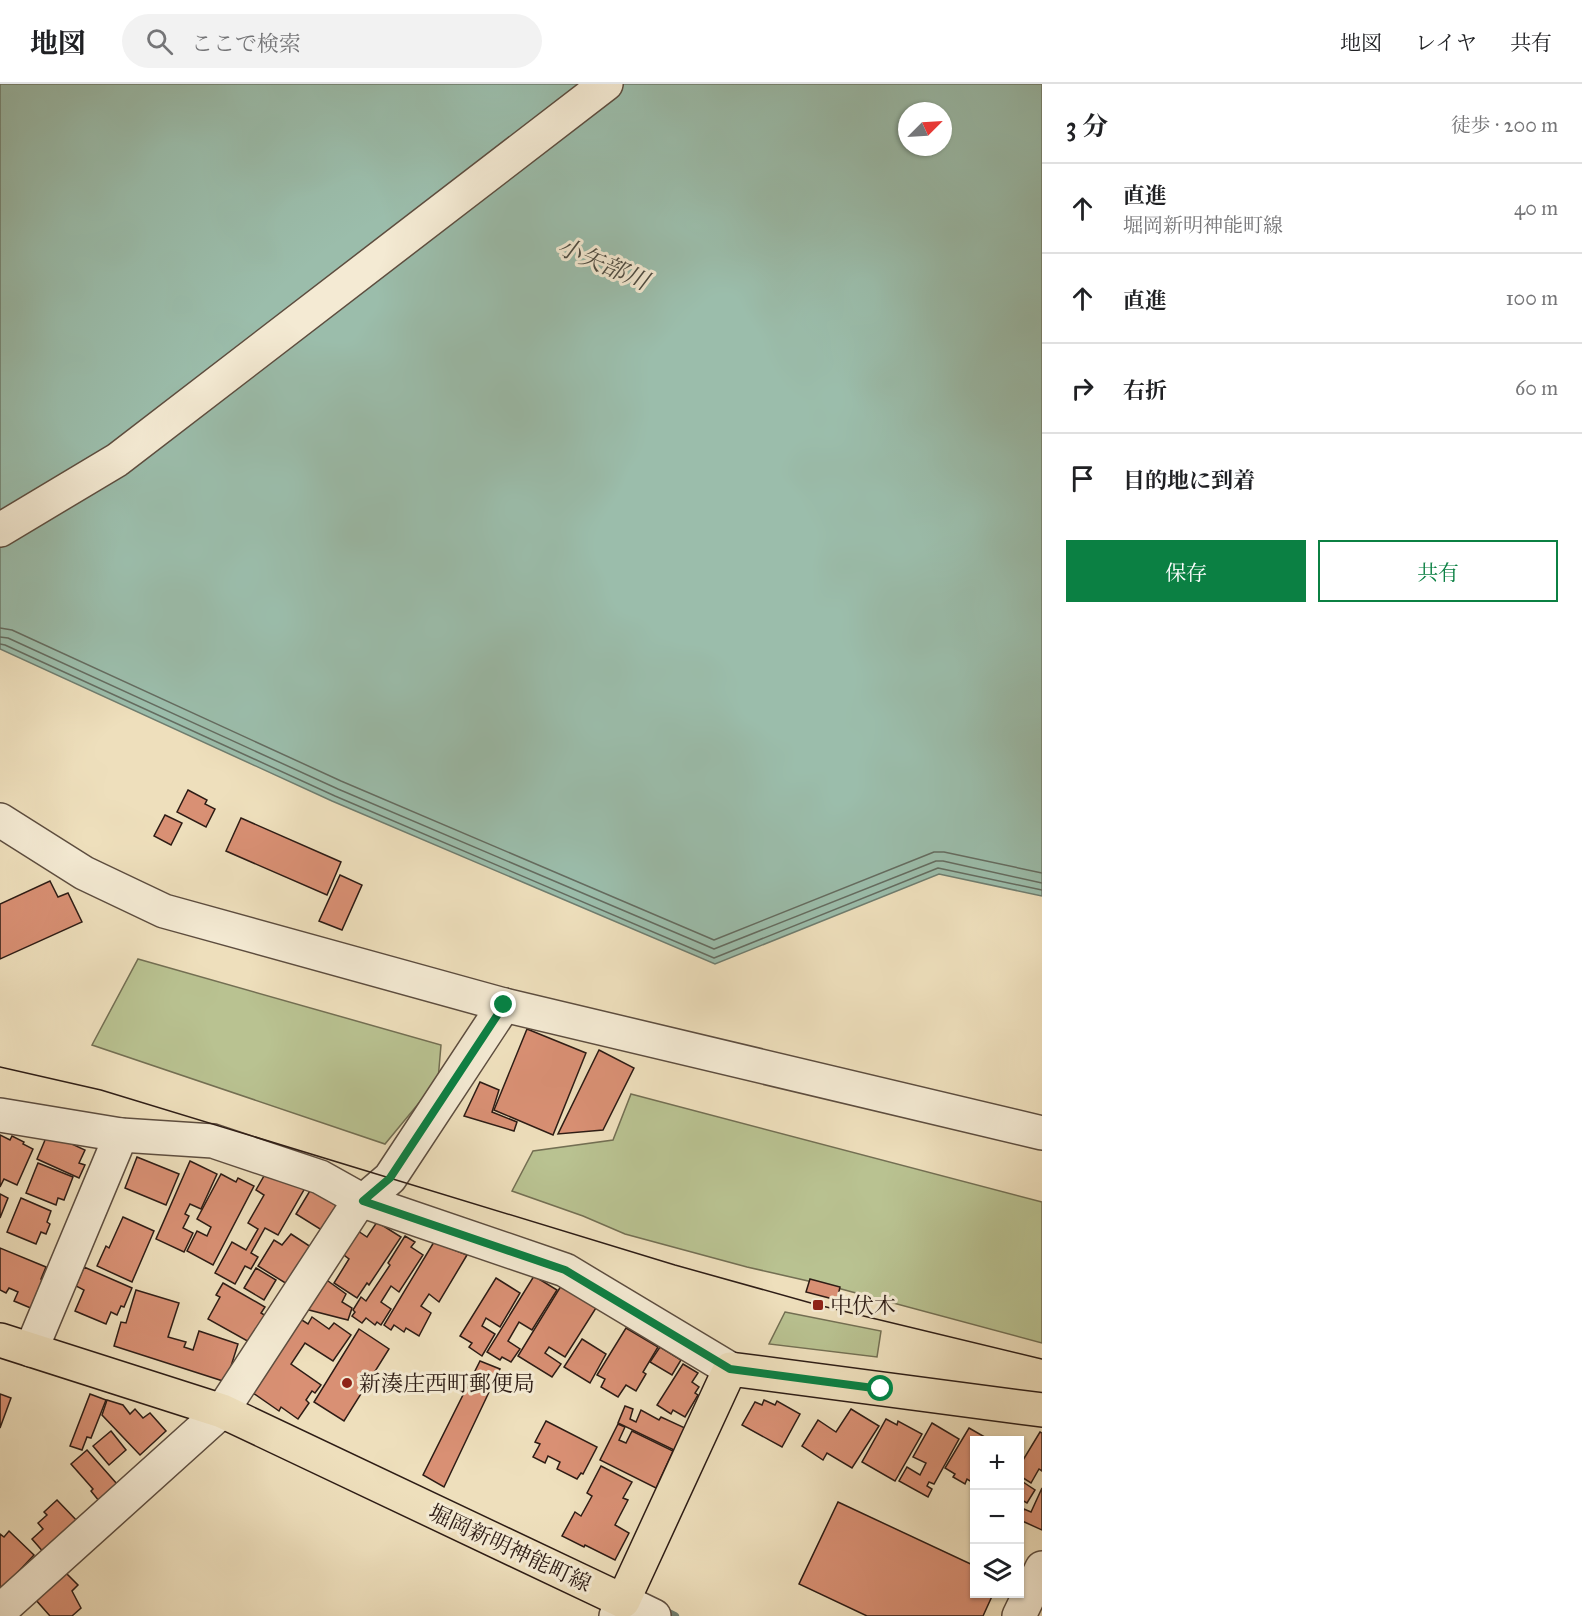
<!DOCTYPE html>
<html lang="ja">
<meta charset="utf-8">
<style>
body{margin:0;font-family:"IM FELL Great Primer","Noto Serif JP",serif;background:#f2f2f2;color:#202124}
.controls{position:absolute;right:18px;bottom:18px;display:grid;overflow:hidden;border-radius:0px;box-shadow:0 2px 4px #0004}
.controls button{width:54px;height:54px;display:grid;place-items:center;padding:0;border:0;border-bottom:2px solid #e0e0e0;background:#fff;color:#202124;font:30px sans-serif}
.compass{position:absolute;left:898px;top:18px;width:54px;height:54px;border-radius:50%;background:#fff;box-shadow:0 2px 4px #0004;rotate:66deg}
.stop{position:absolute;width:18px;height:18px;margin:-14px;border:4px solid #0b8043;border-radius:50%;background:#fff}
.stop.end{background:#0b8043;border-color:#fff;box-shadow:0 2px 6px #0008}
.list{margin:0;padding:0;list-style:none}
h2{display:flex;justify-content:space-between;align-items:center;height:78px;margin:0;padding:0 24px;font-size:26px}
h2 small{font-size:20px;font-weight:400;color:#757577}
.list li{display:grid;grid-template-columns:39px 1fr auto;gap:18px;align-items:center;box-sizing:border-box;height:90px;padding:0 24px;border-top:2px solid #e0e0e0}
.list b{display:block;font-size:22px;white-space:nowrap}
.list p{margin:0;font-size:20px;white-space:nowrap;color:#757577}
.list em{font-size:20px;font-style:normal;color:#757577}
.actions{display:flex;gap:12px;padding:18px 24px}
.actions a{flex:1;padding:14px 0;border:2px solid #0b8043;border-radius:0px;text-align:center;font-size:21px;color:#0b8043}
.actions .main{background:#0b8043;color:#fff}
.icon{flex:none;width:33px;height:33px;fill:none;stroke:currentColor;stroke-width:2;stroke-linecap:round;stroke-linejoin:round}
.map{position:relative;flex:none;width:1042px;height:1532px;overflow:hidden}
header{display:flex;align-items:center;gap:36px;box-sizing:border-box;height:84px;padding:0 30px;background:#fff;border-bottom:2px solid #e0e0e0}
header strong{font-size:28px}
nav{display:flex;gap:33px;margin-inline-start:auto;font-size:21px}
.search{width:420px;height:54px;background:#f2f2f2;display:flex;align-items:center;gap:15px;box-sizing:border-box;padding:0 21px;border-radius:33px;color:#757577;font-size:22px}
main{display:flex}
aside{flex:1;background:#fff}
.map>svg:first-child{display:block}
</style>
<header>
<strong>地図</strong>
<div class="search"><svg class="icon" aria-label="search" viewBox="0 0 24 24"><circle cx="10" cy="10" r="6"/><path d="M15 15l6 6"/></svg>ここで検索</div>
<nav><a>地図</a><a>レイヤ</a><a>共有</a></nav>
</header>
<main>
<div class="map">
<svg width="1042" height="1532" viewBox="0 0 1042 1532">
<rect width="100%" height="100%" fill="#eedfbc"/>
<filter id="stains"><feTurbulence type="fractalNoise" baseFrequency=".00333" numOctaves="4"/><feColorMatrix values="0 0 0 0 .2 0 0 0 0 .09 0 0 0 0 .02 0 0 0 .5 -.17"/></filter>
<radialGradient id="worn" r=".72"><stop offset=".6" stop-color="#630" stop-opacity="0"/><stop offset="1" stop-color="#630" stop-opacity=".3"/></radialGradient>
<!-- green -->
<g fill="#b9c291" stroke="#736f53" stroke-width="1.5">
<polygon points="138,875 441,961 438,996 385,1060 92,961"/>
<polygon points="631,1010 1042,1118 1042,1259 830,1202 747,1183 625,1150 583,1132 512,1107 533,1067 613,1056"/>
<polygon points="785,1228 881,1247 877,1273 769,1260"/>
</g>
<!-- water -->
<path fill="#9bbdab" stroke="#6f7d6f" stroke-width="1.5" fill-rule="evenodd" d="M0 0H1042V812L939 790 715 880 332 717 0 565ZM907 27H943V63H907Z"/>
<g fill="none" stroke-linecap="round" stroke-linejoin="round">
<!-- shore -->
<g stroke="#646c60" stroke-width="1.5">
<polyline points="0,544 12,546 341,697 714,856 934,768 944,768 1042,789"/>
<polyline points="0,553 8,554 338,705 714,865 936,777 943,777 1042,799"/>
<polyline points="0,560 5,561 335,712 714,874 938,784 1042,806"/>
</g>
<!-- stream -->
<polyline stroke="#6f7d6f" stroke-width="8" points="661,1525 675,1532"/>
</g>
<!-- building -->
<g fill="#d99074" stroke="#2d1c15" stroke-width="1.5">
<polygon points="188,706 207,716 205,720 215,725 206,743 177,728"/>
<polygon points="165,731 182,739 171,761 154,752"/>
<polygon points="241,734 341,778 327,811 226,767"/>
<polygon points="340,791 362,801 342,846 319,837"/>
<polygon points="50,797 58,813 68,809 82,838 0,875 0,820"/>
<polygon points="527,945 586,969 553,1051 494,1026"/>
<polygon points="599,966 634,984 603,1046 558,1050"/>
<polygon points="480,998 499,1006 492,1028 517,1038 514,1047 464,1032"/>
<polygon points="48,1049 85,1066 79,1079 85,1081 79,1094 37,1075"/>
<polygon points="0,1051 10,1056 12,1052 24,1058 23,1060 33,1065 17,1101 4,1095 0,1103"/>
<polygon points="137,1073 179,1090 166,1121 125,1104"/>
<polygon points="190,1077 217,1090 201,1125 190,1120 185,1130 189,1132 183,1144 193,1149 184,1168 156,1155"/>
<polygon points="38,1079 73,1093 64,1116 58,1114 56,1121 26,1109"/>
<polygon points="268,1085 305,1104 278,1151 265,1144 251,1169 258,1173 251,1185 245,1182 235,1200 215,1189 232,1158 246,1166 258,1145 248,1139 264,1111 256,1106"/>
<polygon points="221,1090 236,1098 238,1094 254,1102 213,1181 187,1167 197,1147 207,1152 211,1143 197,1135"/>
<polygon points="314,1100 346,1119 328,1150 296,1130"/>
<polygon points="0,1110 8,1114 0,1134"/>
<polygon points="21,1114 51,1127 47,1138 50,1140 46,1150 41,1148 36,1160 7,1148"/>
<polygon points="123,1133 154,1147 132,1198 97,1182 106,1162 109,1164"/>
<polygon points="377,1138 401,1153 369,1201 367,1199 357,1214 334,1199 349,1175 340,1168 355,1145 367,1153"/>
<polygon points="291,1150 311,1163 287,1200 258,1182 274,1156 282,1161"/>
<polygon points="405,1152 415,1158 411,1163 423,1171 399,1208 391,1202 381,1218 391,1225 381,1241 377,1238 375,1241 366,1234 362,1239 352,1232 355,1228 353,1226 361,1213 366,1217 390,1181 388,1179"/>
<polygon points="434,1158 467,1171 439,1218 429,1210 421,1222 431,1229 419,1252 406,1244 404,1248 394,1241 391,1246 384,1241"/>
<polygon points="0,1165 0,1164 46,1183 41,1195 45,1196 33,1225 14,1217 18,1208 9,1204 6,1209 0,1206"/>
<polygon points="84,1183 132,1204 124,1223 121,1222 117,1231 111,1228 106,1240 75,1227 84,1206 76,1202"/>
<polygon points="256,1184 276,1196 264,1216 244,1204"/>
<polygon points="321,1192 346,1210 342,1218 352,1224 348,1236 309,1226 301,1219"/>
<polygon points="534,1192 557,1206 532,1246 519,1238 508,1257 520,1265 511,1278 502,1273 500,1276 487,1268"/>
<polygon points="496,1194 520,1209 500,1243 486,1234 482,1242 495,1250 482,1272 469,1263 472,1259 460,1252"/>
<polygon points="810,1195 840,1203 837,1216 806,1208"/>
<polygon points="223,1199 265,1223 261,1229 266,1232 251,1259 208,1235 220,1213 216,1211"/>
<polygon points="561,1202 596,1224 565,1273 549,1263 545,1269 561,1280 552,1293 518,1272"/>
<polygon points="136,1206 179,1219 168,1253 186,1258 184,1263 193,1266 199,1247 238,1260 226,1298 114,1262 121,1238 126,1239"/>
<polygon points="294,1231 308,1240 312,1233 329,1245 334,1239 351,1251 333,1277 305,1259 291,1280 321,1301 315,1309 312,1307 306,1316 309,1319 298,1335 281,1323 279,1327 253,1309"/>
<polygon points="626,1244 658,1263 643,1288 646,1290 636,1307 626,1301 618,1313 601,1303 605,1295 597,1291"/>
<polygon points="359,1245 389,1265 344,1337 314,1318"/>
<polygon points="582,1255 606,1270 590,1299 564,1283"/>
<polygon points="660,1263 681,1276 672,1291 650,1278"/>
<polygon points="480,1277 500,1285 444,1403 423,1391"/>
<polygon points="683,1280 698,1289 692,1298 699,1303 695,1309 698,1311 685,1333 673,1326 671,1330 657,1321"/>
<polygon points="0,1310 11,1314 0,1344"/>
<polygon points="90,1310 106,1316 91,1354 87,1353 82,1366 70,1362"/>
<polygon points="107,1316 123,1321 130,1330 135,1325 143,1334 150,1329 166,1347 140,1371 102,1331"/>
<polygon points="764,1316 775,1321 777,1317 800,1330 782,1363 742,1341 755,1318 762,1321"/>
<polygon points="625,1322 633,1325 630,1335 636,1338 641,1326 659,1336 661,1333 685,1344 674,1366 618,1339"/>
<polygon points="851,1325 879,1342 852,1384 827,1369 823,1376 802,1362 818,1336 836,1348"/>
<polygon points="886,1335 897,1341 898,1337 922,1350 895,1397 862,1378"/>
<polygon points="546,1337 597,1363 583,1390 581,1389 577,1395 557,1385 560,1378 548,1372 545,1379 533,1373 540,1360 535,1358"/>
<polygon points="932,1339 959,1355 934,1400 929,1398 927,1402 932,1405 928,1413 899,1397 907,1383 920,1391 926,1379 913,1373"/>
<polygon points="618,1340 625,1343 619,1356 626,1359 632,1347 673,1367 656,1404 600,1376"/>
<polygon points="969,1344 990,1356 975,1356 975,1400 967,1395 965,1400 953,1393 955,1390 945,1384"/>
<polygon points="111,1347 126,1366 109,1381 93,1362"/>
<polygon points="1040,1348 1042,1349 1042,1387 1039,1385 1031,1399 1020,1392 1020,1381"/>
<polygon points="87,1366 117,1400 99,1417 91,1407 93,1405 71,1380"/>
<polygon points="601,1382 632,1398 623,1414 628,1416 615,1441 629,1449 615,1476 585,1461 584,1463 562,1452 575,1428 581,1432 592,1412 587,1409"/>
<polygon points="1020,1396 1035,1406 1027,1419 1020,1415"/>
<polygon points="1042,1404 1042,1446 1020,1436 1024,1425 1031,1428"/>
<polygon points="57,1416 79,1439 45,1470 32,1455 43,1445 38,1439 47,1431 44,1428"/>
<polygon points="838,1418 975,1482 975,1510 993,1510 983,1532 867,1532 799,1500"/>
<polygon points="9,1447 34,1471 0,1507 0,1450 4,1453"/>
<polygon points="66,1489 78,1501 72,1507 81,1524 72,1532 50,1532 35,1515"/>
</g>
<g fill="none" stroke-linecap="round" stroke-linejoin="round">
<defs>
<g id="minor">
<polyline points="0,446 117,376 606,0"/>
<polyline points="0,736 84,789 164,827 504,921 1042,1049"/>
<polyline points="0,1031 121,1051 213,1057 320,1093 363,1117 565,1186 730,1285"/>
<polyline points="31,1266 121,1051"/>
<polyline points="0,1527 222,1327 354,1125 390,1094 504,921"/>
<polyline points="616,1532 623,1517 654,1532"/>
<polyline points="1019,1532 1042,1484"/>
</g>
<polyline id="major" points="0,1256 222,1327 623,1517 730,1285 1042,1326"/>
</defs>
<!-- minor casing -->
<use href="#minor" stroke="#5d4d3f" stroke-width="36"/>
<!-- major casing -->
<use href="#major" stroke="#2d1c15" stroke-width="36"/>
<!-- minor -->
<use href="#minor" stroke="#f4ead3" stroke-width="33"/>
<!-- major -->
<use href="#major" stroke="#eedfbc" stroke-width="33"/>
<!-- tram -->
<polyline stroke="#2d1c15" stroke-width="1.5" points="0,983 101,1006 675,1181 818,1221 1042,1275"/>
</g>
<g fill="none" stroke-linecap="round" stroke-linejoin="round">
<!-- route -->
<polyline stroke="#0b8043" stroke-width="8" points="504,921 390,1094 363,1117 565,1186 730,1285 881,1305"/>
</g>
<!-- markers -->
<g fill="#8f2418" stroke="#f4ead3" stroke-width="2">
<rect x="812" y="1215" width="12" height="12" rx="3"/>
<circle cx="347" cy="1299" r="6"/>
</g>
<g text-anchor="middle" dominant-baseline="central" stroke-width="6" stroke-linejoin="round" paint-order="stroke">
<!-- poi labels -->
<g font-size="22" fill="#2d1c15" stroke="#f4ead3" text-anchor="start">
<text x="830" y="1221">中伏木</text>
<text x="359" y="1299">新湊庄西町郵便局</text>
</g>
<!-- street labels -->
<g font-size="22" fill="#2d1c15" stroke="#f4ead3">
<text transform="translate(510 1464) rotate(25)">堀岡新明神能町線</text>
</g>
<!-- water labels -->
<g font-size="24" font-style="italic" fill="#4e4c42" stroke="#f4ead3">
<text transform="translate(603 180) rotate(23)">小矢部川</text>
</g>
</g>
<rect width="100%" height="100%" filter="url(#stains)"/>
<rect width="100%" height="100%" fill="url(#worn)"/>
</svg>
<div class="controls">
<button>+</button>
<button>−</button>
<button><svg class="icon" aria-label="layers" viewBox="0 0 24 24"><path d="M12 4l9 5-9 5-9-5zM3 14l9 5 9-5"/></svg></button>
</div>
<svg class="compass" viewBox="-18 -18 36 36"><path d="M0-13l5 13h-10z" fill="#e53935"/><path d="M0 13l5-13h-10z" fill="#757577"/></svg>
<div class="stop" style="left:881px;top:1305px"></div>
<div class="stop end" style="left:504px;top:921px"></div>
</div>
<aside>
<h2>3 分<small>徒歩 · 200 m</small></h2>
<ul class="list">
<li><svg class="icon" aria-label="ahead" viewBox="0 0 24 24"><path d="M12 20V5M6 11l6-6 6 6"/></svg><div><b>直進</b><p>堀岡新明神能町線</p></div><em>40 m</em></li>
<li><svg class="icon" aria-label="ahead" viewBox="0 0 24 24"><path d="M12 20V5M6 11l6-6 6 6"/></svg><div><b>直進</b></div><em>100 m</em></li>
<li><svg class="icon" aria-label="right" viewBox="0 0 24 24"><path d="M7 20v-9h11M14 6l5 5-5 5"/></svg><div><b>右折</b></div><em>60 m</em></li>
<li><svg class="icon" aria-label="arrive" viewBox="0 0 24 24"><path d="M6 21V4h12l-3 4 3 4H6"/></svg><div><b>目的地に到着</b></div></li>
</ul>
<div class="actions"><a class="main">保存</a><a>共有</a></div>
</aside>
</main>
